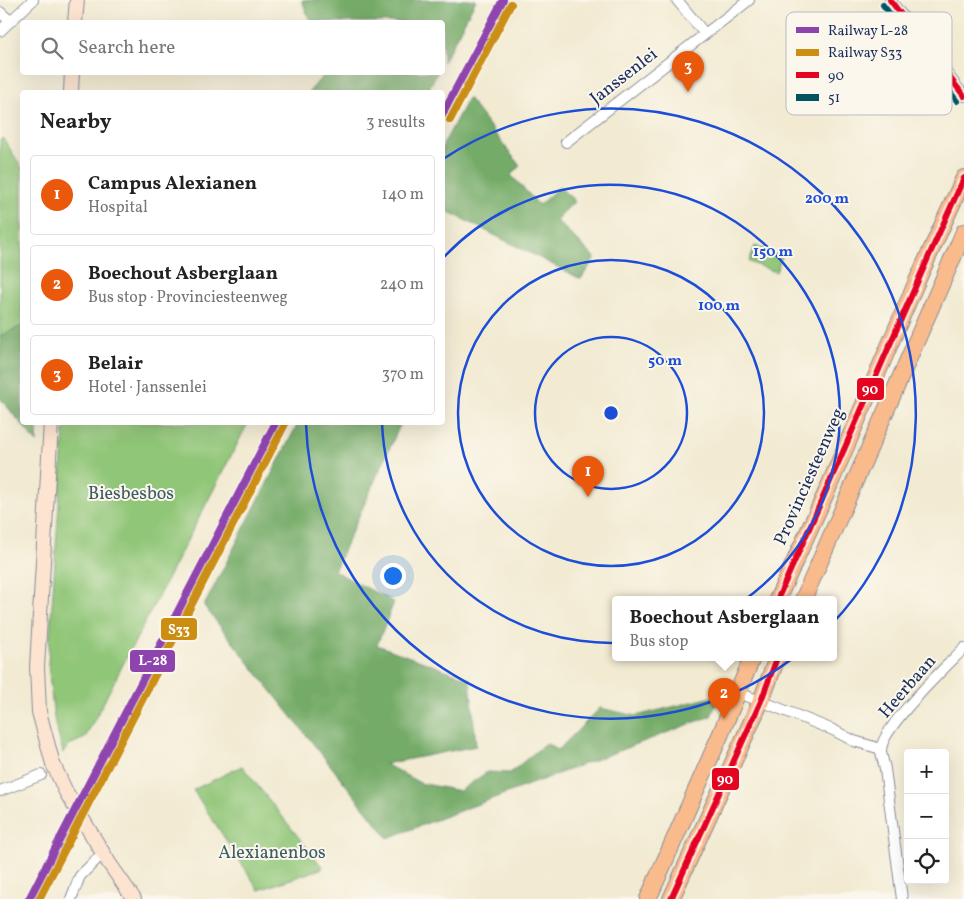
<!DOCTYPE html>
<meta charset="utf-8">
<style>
body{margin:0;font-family:Vollkorn,serif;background:#f6f6f6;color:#222}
.controls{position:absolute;right:15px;bottom:15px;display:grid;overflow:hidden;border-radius:5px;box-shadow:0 5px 20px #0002}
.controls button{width:45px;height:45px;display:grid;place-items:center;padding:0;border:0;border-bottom:1px solid #e0e0e0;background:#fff;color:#222;font:25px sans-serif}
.you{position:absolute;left:392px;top:575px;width:18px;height:18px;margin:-12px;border:4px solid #fff;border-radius:50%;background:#1a73e8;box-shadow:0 0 0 8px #1a73e833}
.badge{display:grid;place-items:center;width:32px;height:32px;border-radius:50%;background:#ea580c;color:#fff;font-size:16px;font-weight:700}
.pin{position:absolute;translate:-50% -41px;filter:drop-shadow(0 1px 2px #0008)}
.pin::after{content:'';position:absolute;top:26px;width:18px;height:15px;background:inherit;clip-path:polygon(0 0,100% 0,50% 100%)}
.popup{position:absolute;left:612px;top:596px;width:225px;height:65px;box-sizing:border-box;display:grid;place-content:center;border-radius:5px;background:#fff;filter:drop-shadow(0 1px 4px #0005);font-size:16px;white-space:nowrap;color:#767676}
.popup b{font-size:19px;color:#222}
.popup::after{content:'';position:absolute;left:50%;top:100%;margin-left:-10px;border:10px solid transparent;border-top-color:#fff}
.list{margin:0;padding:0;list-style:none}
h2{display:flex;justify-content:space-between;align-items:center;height:65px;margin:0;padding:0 20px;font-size:21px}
h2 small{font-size:16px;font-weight:400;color:#767676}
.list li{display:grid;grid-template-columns:32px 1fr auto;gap:15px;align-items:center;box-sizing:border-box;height:80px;margin:0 10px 10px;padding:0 10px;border:1px solid #e0e0e0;border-radius:5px}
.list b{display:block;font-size:19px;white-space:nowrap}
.list p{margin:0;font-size:16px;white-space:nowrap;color:#767676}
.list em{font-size:16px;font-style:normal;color:#767676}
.icon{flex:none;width:28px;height:28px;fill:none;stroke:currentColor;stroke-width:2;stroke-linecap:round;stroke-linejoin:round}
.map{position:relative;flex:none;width:964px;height:899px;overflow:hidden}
.search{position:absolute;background:#fff;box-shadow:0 5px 20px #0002;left:20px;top:20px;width:425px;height:55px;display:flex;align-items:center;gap:12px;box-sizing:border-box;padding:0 18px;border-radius:5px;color:#767676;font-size:19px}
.panel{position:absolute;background:#fff;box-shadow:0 5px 20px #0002;left:20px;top:90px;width:425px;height:335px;border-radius:5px}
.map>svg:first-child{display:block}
</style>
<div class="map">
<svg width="964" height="899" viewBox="0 0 964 899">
<rect width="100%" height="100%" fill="#fbf7ec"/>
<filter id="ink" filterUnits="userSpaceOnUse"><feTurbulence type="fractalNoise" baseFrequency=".02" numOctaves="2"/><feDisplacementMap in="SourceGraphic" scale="10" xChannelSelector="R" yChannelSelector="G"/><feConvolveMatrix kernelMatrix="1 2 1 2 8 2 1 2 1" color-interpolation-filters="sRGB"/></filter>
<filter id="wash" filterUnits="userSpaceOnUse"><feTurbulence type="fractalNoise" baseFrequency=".0096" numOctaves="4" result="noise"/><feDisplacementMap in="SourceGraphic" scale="20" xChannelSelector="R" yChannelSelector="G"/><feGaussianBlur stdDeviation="1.12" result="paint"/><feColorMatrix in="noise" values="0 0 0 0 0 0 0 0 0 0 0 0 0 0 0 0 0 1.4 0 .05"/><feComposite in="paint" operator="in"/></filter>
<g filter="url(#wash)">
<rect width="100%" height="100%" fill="#f2ead1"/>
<!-- green -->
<g fill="#90c677" stroke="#567a6a">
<polygon points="3,138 22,168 22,327 0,336 0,140"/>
<polygon points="755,246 782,256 776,272 749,262"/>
<polygon points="72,423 248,423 85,738 69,745 63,753 54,718 48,664 64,430"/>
<polygon points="242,766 323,868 259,890 193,790"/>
</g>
<!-- forest -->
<g fill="#74ab68" stroke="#486d63">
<polygon points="302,0 476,0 443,62 442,22 310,22"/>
<polygon points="326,72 437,72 437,73 427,92 309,92"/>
<polygon points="468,98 520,166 511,175 539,205 559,187 575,201 556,220 595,258 581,279 443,209 443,145"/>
<polygon points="22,326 22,422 38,423 37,443 0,398 0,336"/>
<polygon points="298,423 401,423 334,571 394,602 377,645 470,679 476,746 385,764 420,783 460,791 487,772 510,773 546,743 558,750 600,708 636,716 720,695 711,716 388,838 204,606"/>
</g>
</g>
<g filter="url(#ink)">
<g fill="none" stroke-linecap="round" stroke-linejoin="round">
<defs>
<g id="street">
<polyline points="677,0 705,34"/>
<polyline points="890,0 964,96"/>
<polyline points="0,12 10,21"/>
<polyline points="0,31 33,0"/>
<polyline points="566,142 749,0"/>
<polyline points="737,693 761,701 833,730 854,741 881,749"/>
<polyline points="0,791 41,775"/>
<polyline points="71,899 80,876 103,853"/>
<path d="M902 899 885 769C884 763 881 756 881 750 882 727 947 666 964 648"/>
</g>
<g id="secondary">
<polyline points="75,22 77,0"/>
<polyline points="71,92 72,72"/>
<polyline points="51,422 37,667 39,712 53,764 66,792 109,863 134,899"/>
</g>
<g id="primary">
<polyline points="777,600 826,493 917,281 964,178"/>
<polyline points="803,600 964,232"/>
<polyline points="648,899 719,738 752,658"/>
<polyline points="671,899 761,701 777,658"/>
</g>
</defs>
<!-- street casing -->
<use href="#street" stroke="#868c98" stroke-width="12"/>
<!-- secondary casing -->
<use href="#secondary" stroke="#868c98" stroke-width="16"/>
<!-- primary casing -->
<use href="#primary" stroke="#868c98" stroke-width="18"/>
<!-- street -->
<use href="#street" stroke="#fff" stroke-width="10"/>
<!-- secondary -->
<use href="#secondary" stroke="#fde4d1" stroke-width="14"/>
<!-- primary -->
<use href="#primary" stroke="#fabb8c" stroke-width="16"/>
<defs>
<g id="bus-1">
<polyline points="890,0 964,96"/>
<path d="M777 600C841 460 900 318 964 178"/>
<polyline points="671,899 761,701 777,658"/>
</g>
<polyline id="bus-2" points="883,5 957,101"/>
</defs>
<!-- bus-1 casing -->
<use href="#bus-1" stroke="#fbf7ec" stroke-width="10"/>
<!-- bus-2 casing -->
<use href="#bus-2" stroke="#fbf7ec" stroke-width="10"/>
<!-- bus-1 -->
<use href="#bus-1" stroke="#e40521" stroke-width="6"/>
<!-- bus-2 -->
<use href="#bus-2" stroke="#005460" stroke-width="6"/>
<defs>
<g id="rail-1">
<polyline points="442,115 503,0"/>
<polyline points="29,899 276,422"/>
</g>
<g id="rail-2">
<polyline points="450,120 511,4"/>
<polyline points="39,899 284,426"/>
</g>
</defs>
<!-- rail-1 casing -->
<use href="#rail-1" stroke="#fbf7ec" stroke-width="11"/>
<!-- rail-2 casing -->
<use href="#rail-2" stroke="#fbf7ec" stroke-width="11"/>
<!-- rail-1 -->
<use href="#rail-1" stroke="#8e44ad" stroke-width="8"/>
<!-- rail-2 -->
<use href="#rail-2" stroke="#cb8e13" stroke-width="8"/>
</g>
</g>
<!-- distance rings -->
<g fill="none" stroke="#1d4ed8" stroke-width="2.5">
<circle cx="611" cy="413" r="76"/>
<circle cx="611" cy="413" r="153"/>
<path d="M444 257A229 229 0 1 1 382 423"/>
<path d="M443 159A305 305 0 1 1 306 424"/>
</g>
<g text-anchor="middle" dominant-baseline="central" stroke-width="4" stroke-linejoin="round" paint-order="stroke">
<!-- street labels -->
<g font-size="18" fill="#1b2f5e" stroke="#fbf7ec">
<text transform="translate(624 77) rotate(-38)">Janssenlei</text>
<text transform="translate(810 477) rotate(-66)">Provinciesteenweg</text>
<text transform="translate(908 687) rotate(-49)">Heerbaan</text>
</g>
<!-- park labels -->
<g font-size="18" fill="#3e5c66" stroke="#fbf7ec">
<text x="131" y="494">Biesbesbos</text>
<text x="272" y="853">Alexianenbos</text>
</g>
</g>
<!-- legend -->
<rect x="786" y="12" width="166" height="103" rx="8" fill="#fbf7ec" stroke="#b8bbc1" stroke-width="1"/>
<rect x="796" y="27" width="23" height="6" fill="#8e44ad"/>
<rect x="796" y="49" width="23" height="7" fill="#cb8e13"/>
<rect x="796" y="72" width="23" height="6" fill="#e40521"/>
<rect x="796" y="94" width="23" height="7" fill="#005460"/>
<g font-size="14" fill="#1b2f5e">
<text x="828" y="35">Railway L-28</text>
<text x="828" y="57">Railway S33</text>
<text x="828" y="80">90</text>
<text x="828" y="102">51</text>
</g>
<circle cx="611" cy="413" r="8" fill="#1d4ed8" stroke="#fbf7ec" stroke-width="2.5"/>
<g font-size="15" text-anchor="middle" font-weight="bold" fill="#1d4ed8" stroke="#fbf7ec" stroke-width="4" stroke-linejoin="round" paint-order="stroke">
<text x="827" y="203">200 m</text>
<text x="773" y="256">150 m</text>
<text x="719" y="310">100 m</text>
<text x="665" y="365">50 m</text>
</g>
<g stroke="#fbf7ec" stroke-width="2">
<rect x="856" y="377" width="29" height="24" rx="5" fill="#e40521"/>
<rect x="160" y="617" width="38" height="24" rx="5" fill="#cb8e13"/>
<rect x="129" y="649" width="47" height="24" rx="5" fill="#8e44ad"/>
<rect x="711" y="767" width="29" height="24" rx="5" fill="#e40521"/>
</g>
<g font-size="14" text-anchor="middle" font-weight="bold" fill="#fff">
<text x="870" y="394">90</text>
<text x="179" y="634">S33</text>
<text x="153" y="665">L-28</text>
<text x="725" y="784">90</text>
</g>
</svg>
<div class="controls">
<button>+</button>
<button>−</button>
<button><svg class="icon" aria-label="locate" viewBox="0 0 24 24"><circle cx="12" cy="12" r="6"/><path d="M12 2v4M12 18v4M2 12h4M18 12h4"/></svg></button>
</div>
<div class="you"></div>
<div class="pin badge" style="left:588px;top:497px">1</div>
<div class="pin badge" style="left:724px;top:719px">2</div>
<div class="popup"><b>Boechout Asberglaan</b>Bus stop</div>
<div class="pin badge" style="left:688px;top:92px">3</div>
<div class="search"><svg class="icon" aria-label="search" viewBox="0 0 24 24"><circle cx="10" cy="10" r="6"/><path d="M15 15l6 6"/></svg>Search here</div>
<section class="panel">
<h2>Nearby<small>3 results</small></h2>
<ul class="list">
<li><span class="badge">1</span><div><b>Campus Alexianen</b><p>Hospital</p></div><em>140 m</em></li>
<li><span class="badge">2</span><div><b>Boechout Asberglaan</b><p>Bus stop · Provinciesteenweg</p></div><em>240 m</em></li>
<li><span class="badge">3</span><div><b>Belair</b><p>Hotel · Janssenlei</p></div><em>370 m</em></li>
</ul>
</section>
</div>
